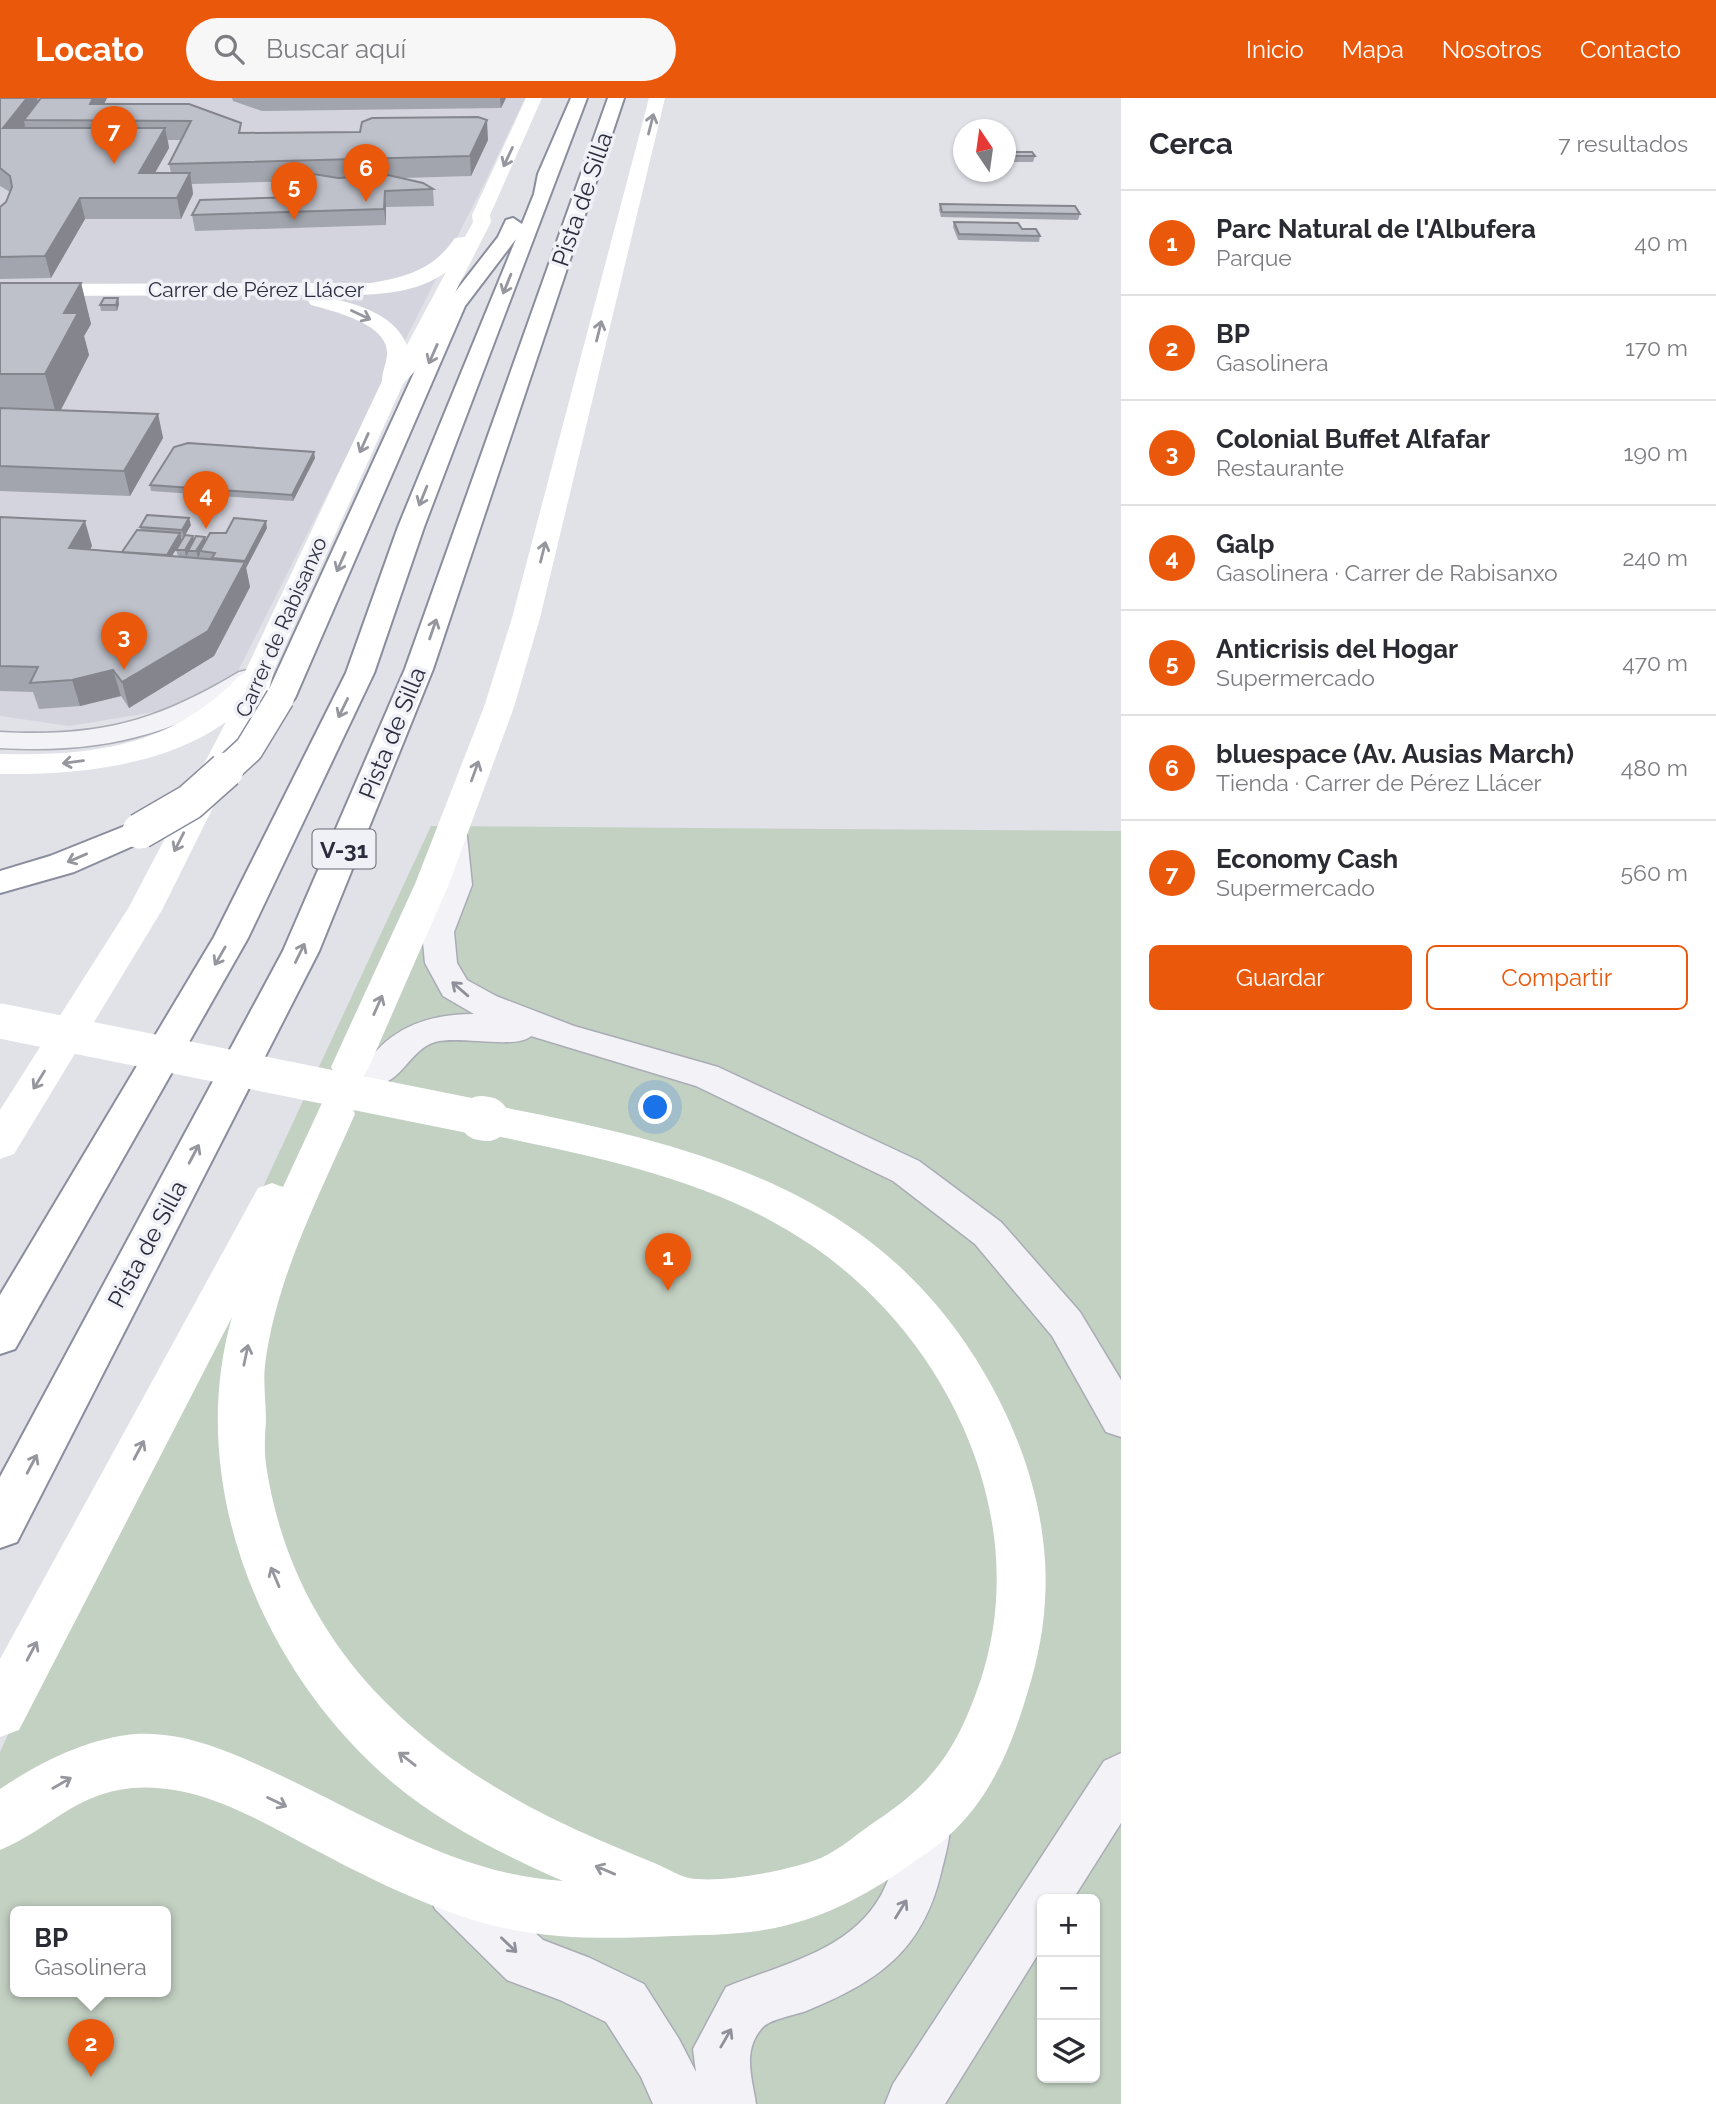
<!DOCTYPE html>
<html lang="es">
<meta charset="utf-8">
<style>
body{margin:0;font-family:Raleway,sans-serif;background:#f7f7f7;color:#2b2b33}
.controls{position:absolute;right:21px;bottom:21px;display:grid;overflow:hidden;border-radius:10px;box-shadow:0 2px 5px #0004}
.controls button{width:63px;height:63px;display:grid;place-items:center;padding:0;border:0;border-bottom:2px solid #e1e1e2;background:#fff;color:#2b2b33;font:35px sans-serif}
.compass{position:absolute;left:953px;top:21px;width:63px;height:63px;border-radius:50%;background:#fff;box-shadow:0 2px 5px #0004;rotate:347deg}
.you{position:absolute;left:656px;top:1010px;width:24px;height:24px;margin:-18px;border:5px solid #fff;border-radius:50%;background:#1a73e8;box-shadow:0 0 0 10px #1a73e833}
.badge{display:grid;place-items:center;width:46px;height:46px;border-radius:50%;background:#ea580c;color:#fff;font-size:23px;font-weight:700}
.pin{position:absolute;translate:-50% -58px;filter:drop-shadow(0 2px 4px #0008)}
.pin::after{content:'';position:absolute;top:37px;width:24px;height:21px;background:inherit;clip-path:polygon(0 0,100% 0,50% 100%)}
.popup{position:absolute;left:10px;top:1808px;width:161px;height:91px;box-sizing:border-box;display:grid;place-content:center;border-radius:10px;background:#fff;filter:drop-shadow(0 2px 5px #0005);font-size:23px;white-space:nowrap;color:#7c7c81}
.popup b{font-size:26px;color:#2b2b33}
.popup::after{content:'';position:absolute;left:50%;top:100%;margin-left:-14px;border:14px solid transparent;border-top-color:#fff}
.list{margin:0;padding:0;list-style:none}
h2{display:flex;justify-content:space-between;align-items:center;height:91px;margin:0;padding:0 28px;font-size:30px}
h2 small{font-size:23px;font-weight:400;color:#7c7c81}
.list li{display:grid;grid-template-columns:46px 1fr auto;gap:21px;align-items:center;box-sizing:border-box;height:105px;padding:0 28px;border-top:2px solid #e1e1e2}
.list b{display:block;font-size:26px;white-space:nowrap}
.list p{margin:0;font-size:23px;white-space:nowrap;color:#7c7c81}
.list em{font-size:23px;font-style:normal;color:#7c7c81}
.actions{display:flex;gap:14px;padding:21px 28px}
.actions a{flex:1;padding:16px 0;border:2px solid #ea580c;border-radius:10px;text-align:center;font-size:24px;color:#ea580c}
.actions .main{background:#ea580c;color:#fff}
.icon{flex:none;width:38px;height:38px;fill:none;stroke:currentColor;stroke-width:2;stroke-linecap:round;stroke-linejoin:round}
.map{position:relative;flex:none;width:1121px;height:2006px;overflow:hidden}
header{display:flex;align-items:center;gap:42px;box-sizing:border-box;height:98px;padding:0 35px;background:#ea580c;color:#fff}
header strong{font-size:33px}
nav{display:flex;gap:38px;margin-inline-start:auto;font-size:24px}
.search{width:490px;height:63px;background:#f7f7f7;display:flex;align-items:center;gap:18px;box-sizing:border-box;padding:0 24px;border-radius:38px;color:#7c7c81;font-size:26px}
main{display:flex}
aside{flex:1;background:#fff}
.map>svg:first-child{display:block}
</style>
<header>
<strong>Locato</strong>
<div class="search"><svg class="icon" aria-label="search" viewBox="0 0 24 24"><circle cx="10" cy="10" r="6"/><path d="M15 15l6 6"/></svg>Buscar aquí</div>
<nav><a>Inicio</a><a>Mapa</a><a>Nosotros</a><a>Contacto</a></nav>
</header>
<main>
<div class="map">
<svg width="1121" height="2006" viewBox="0 0 1121 2006">
<rect width="100%" height="100%" fill="#e1e2e8"/>
<!-- built -->
<polygon fill="#d3d4dd" points="0,0 525,0 487,80 233,583 179,610 69,628 0,618"/>
<!-- green -->
<path fill="#c3d1c3" fill-rule="evenodd" d="M431 728 1121 733V2006H0V1654ZM1042 1801H1095V1980H1042ZM16 1813H166V1893H16Z"/>
<g fill="none" stroke-linecap="round" stroke-linejoin="round">
<defs>
<g id="street">
<path d="M248 572 257 574 261 580 257 586C172 638 100 656 0 650V634C98 639 154 625 239 574Z"/>
<path d="M452 728 462 731 467 738 472 787 454 834 457 865 467 882 496 898 574 928 718 969 919 1063 1001 1124 1080 1214 1121 1282V1339L1106 1334 1052 1238 975 1146 893 1083 696 988 531 938C516 952 459 937 435 944 406 953 399 995 366 984L361 975C385 931 426 916 474 916L443 898 425 865 422 834 442 787 437 738 442 731Z"/>
<polygon points="1121,1655 1121,1725 1073,1801 1042,1801 1042,1850 945,2006 885,2006 893,1986 1104,1663"/>
<path d="M927 1696 945 1703C955 1728 947 1750 941 1775 922 1854 877 1884 806 1913 795 1917 770 1921 762 1930 742 1953 752 1979 756 2006H653L641 1979 606 1924 560 1902 507 1882 435 1811 427 1793 435 1775 453 1767 471 1775 543 1842 590 1860 644 1886 679 1941 696 1974 693 1951 726 1889C784 1865 858 1852 886 1787 898 1761 898 1730 909 1703Z"/>
</g>
<g id="highway">
<polygon points="571,0 587,0 424,429 374,575 248,840 15,1251 0,1256 0,1197 214,839 346,575 398,429 516,141 465,208 295,600 290,606 280,609 270,606 265,600 445,207 498,139 506,122 513,120 522,126 534,96 538,76"/>
<polygon points="608,0 624,0 433,571 319,853 17,1444 0,1450 0,1379 283,853 405,571"/>
<polygon points="140,722 151,726 156,733 151,740 74,774 0,795 0,773 50,758"/>
</g>
</defs>
<!-- street casing -->
<use href="#street" stroke="#aaacb5" stroke-width="3"/>
<!-- highway casing -->
<use href="#highway" stroke="#898d9d" stroke-width="4"/>
<!-- street -->
<use href="#street" fill="#f3f3f7" fill-rule="evenodd"/>
<!-- secondary -->
<g fill="#fff" fill-rule="evenodd">
<path d="M526 0H542L490 117 491 124 415 273 403 286 274 572 266 603 162 812 14 1056 0 1061V1012L129 809 226 624C163 669 75 677 0 676V656C93 658 172 649 239 578L244 576 382 283C382 273 387 265 387 255 388 226 333 213 311 207L308 203 317 197 0 198V186L371 185C407 179 434 171 455 140L465 139 473 124 472 117ZM446 174 407 247C393 213 351 205 319 197 360 197 411 200 446 174Z"/>
<polygon points="649,0 665,0 540,520 514,609 449,786 369,969 363,979 350,983 337,979 331,969 415,786 484,609 512,520"/>
<path d="M336 1001 350 1005 355 1016C320 1096 276 1179 265 1267 263 1285 266 1304 266 1323 265 1337 264 1352 266 1367 295 1557 430 1669 597 1741 617 1750 638 1758 659 1767 668 1771 679 1778 689 1780 720 1786 791 1772 821 1760 841 1751 858 1735 876 1723 935 1684 957 1650 980 1584 1035 1421 948 1240 811 1147 714 1081 600 1060 487 1036L473 1032 468 1021 473 1010 487 1006C648 1038 820 1072 933 1203 1002 1283 1052 1396 1045 1503 1043 1539 1035 1572 1024 1606 1008 1657 986 1706 945 1741 935 1751 922 1757 911 1766 863 1800 817 1824 758 1833 730 1837 701 1837 673 1838 594 1842 519 1842 444 1812 405 1797 366 1779 329 1759 268 1728 203 1684 132 1690 73 1696 49 1732 0 1752V1691C40 1664 88 1640 136 1636 188 1633 237 1657 282 1678 373 1721 460 1777 563 1783 504 1757 443 1727 393 1685 263 1575 184 1387 232 1219L19 1632 0 1639V1561L258 1090 272 1085 283 1089 322 1005Z"/>
</g>
<!-- highway -->
<use href="#highway" fill="#fff" fill-rule="evenodd"/>
<defs>
<polyline id="highway-bridge-far1" points="224,674 249,651 280,600"/>
<polyline id="highway-bridge" points="140,733 190,704 226,672"/>
</defs>
<!-- highway-bridge-far1 casing -->
<use href="#highway-bridge-far1" stroke="#898d9d" stroke-width="31" stroke-linecap="butt"/>
<!-- highway-bridge casing -->
<use href="#highway-bridge" stroke="#898d9d" stroke-width="38" stroke-linecap="butt"/>
<!-- secondary-bridge-far1 -->
<polyline stroke="#fff" stroke-width="35" points="0,923 487,1021"/>
<!-- secondary-bridge -->
<polyline stroke="#fff" stroke-width="44" points="481,1020 487,1021"/>
<!-- highway-bridge-far1 -->
<use href="#highway-bridge-far1" stroke="#fff" stroke-width="28"/>
<!-- highway-bridge -->
<use href="#highway-bridge" stroke="#fff" stroke-width="35"/>
</g>
<!-- wall -->
<g fill="#a3a5ae" fill-rule="evenodd">
<path d="M0 0H107L104 6H189L243 35 488 42 471 78 402 80 433 91 434 108 386 109V127L195 133 192 117 299 99 301 83 192 86 193 96 181 121H85L51 180 0 181V109L6 104 10 94 0 88ZM168 42H181L169 66 171 75H155L169 50Z"/>
<polygon points="232,0 506,0 501,10 262,13 233,3"/>
<polygon points="1013,54 1035,58 1033,64 1013,64 1012,60"/>
<polygon points="940,106 1080,116 1078,122 941,119 939,112"/>
<polygon points="954,124 1022,131 1040,138 1039,144 958,142 953,129"/>
<polygon points="81,185 91,226 84,238 89,257 61,312 158,316 163,340 130,398 0,393 0,186"/>
<polygon points="118,200 119,206 117,213 101,213 100,207"/>
<polygon points="315,360 293,403 151,393 150,387"/>
<polygon points="0,419 92,448 90,451 122,454 141,432 140,429 191,427 184,439 181,439 182,442 172,458 178,458 176,452 194,442 205,439 206,443 226,435 267,430 246,470 250,489 214,558 129,610 121,598 80,608 39,611 33,594 0,593"/>
</g>
<!-- shaded-wall -->
<g fill="#85868d">
<polygon points="27,0 37,0 39,10 24,22 25,28 8,49 3,30"/>
<polygon points="93,0 107,0 96,22 90,6"/>
<polygon points="500,0 506,0 501,10"/>
<polygon points="487,22 488,42 471,78 470,58"/>
<polygon points="165,30 169,50 143,96 139,75"/>
<polygon points="190,75 193,96 181,121 177,100"/>
<polygon points="385,93 386,109 386,127 384,111"/>
<polygon points="80,100 85,121 51,180 45,158"/>
<polygon points="81,185 91,226 84,238 89,257 57,319 45,276 64,215"/>
<polygon points="118,200 119,206 117,213 116,207"/>
<polygon points="158,316 163,340 130,398 124,373"/>
<polygon points="314,354 315,360 293,403 292,397"/>
<polygon points="189,420 191,427 184,439 182,432"/>
<polygon points="85,423 92,448 77,475 69,450"/>
<polygon points="266,423 267,430 246,470 245,463"/>
<polygon points="180,435 182,442 168,464 167,457"/>
<polygon points="193,438 195,444 188,453 188,455 186,459 185,452"/>
<polygon points="205,439 206,445 200,453 200,456 198,460 196,453"/>
<polygon points="245,464 250,489 214,558 129,610 122,584"/>
<polygon points="113,572 121,598 80,608 72,582"/>
</g>
<!-- building -->
<g fill="#bec0ca" stroke="#85868d" stroke-width="2">
<polygon points="0,0 27,0 3,30 165,30 139,75 190,75 177,100 80,100 45,158 0,159 0,109 6,104 12,89 10,78 0,70"/>
<polygon points="41,0 93,0 90,6 189,6 241,25 239,35 360,34 362,24 372,20 478,19 487,22 470,58 169,66 191,23 24,22"/>
<polygon points="1013,54 1032,54 1035,58 1015,58"/>
<polygon points="301,74 338,80 388,77 423,85 433,91 385,93 384,111 192,117 200,102 299,99"/>
<polygon points="940,106 1075,108 1080,116 942,114"/>
<polygon points="954,124 1018,125 1022,131 1036,131 1040,138 959,136"/>
<polygon points="1,185 81,185 64,215 78,215 45,276 0,276 0,186"/>
<polygon points="104,200 118,200 116,207 100,207"/>
<polygon points="0,310 158,316 124,373 0,368"/>
<polygon points="188,345 314,354 292,397 150,387 174,349"/>
<polygon points="147,417 189,420 182,432 140,429"/>
<polygon points="0,419 85,423 69,450 245,464 208,533 122,584 113,572 72,582 30,585 38,569 0,568"/>
<polygon points="234,420 266,423 245,463 212,460 215,455 200,453 210,435 226,435"/>
<polygon points="137,432 180,435 167,457 122,454"/>
<polygon points="185,437 193,438 185,452 176,452"/>
<polygon points="196,438 205,439 196,453 188,453"/>
</g>
<!-- one-way arrows -->
<defs><path id="oneway-shaft" d="M-6 0H5M1.5-3L5.5 0L1.5 3" fill="none" stroke-width="1.6" stroke-linecap="round" stroke-linejoin="round" transform="scale(1.75)"/></defs>
<g stroke="#95969e">
<use href="#oneway-shaft" transform="translate(651 26) rotate(-76)"/>
<use href="#oneway-shaft" transform="translate(508 59) rotate(115)"/>
<use href="#oneway-shaft" transform="translate(507 186) rotate(112)"/>
<use href="#oneway-shaft" transform="translate(361 217) rotate(25)"/>
<use href="#oneway-shaft" transform="translate(599 233) rotate(-76)"/>
<use href="#oneway-shaft" transform="translate(433 256) rotate(114)"/>
<use href="#oneway-shaft" transform="translate(364 345) rotate(114)"/>
<use href="#oneway-shaft" transform="translate(423 398) rotate(112)"/>
<use href="#oneway-shaft" transform="translate(543 454) rotate(-76)"/>
<use href="#oneway-shaft" transform="translate(341 464) rotate(114)"/>
<use href="#oneway-shaft" transform="translate(433 531) rotate(-71)"/>
<use href="#oneway-shaft" transform="translate(343 610) rotate(116)"/>
<use href="#oneway-shaft" transform="translate(73 664) rotate(173)"/>
<use href="#oneway-shaft" transform="translate(475 673) rotate(-70)"/>
<use href="#oneway-shaft" transform="translate(179 744) rotate(117)"/>
<use href="#oneway-shaft" transform="translate(77 760) rotate(157)"/>
<use href="#oneway-shaft" transform="translate(300 855) rotate(-64)"/>
<use href="#oneway-shaft" transform="translate(220 858) rotate(120)"/>
<use href="#oneway-shaft" transform="translate(378 907) rotate(-66)"/>
<use href="#oneway-shaft" transform="translate(39 982) rotate(122)"/>
<use href="#oneway-shaft" transform="translate(194 1056) rotate(-62)"/>
<use href="#oneway-shaft" transform="translate(246 1257) rotate(-78)"/>
<use href="#oneway-shaft" transform="translate(139 1352) rotate(-62)"/>
<use href="#oneway-shaft" transform="translate(32 1366) rotate(-62)"/>
<use href="#oneway-shaft" transform="translate(275 1479) rotate(-113)"/>
<use href="#oneway-shaft" transform="translate(32 1553) rotate(-62)"/>
<use href="#oneway-shaft" transform="translate(407 1661) rotate(-142)"/>
<use href="#oneway-shaft" transform="translate(62 1685) rotate(-30)"/>
<use href="#oneway-shaft" transform="translate(277 1704) rotate(26)"/>
<use href="#oneway-shaft" transform="translate(605 1772) rotate(-157)"/>
</g>
<g stroke="#8f909a">
<use href="#oneway-shaft" transform="translate(460 891) rotate(-139)"/>
<use href="#oneway-shaft" transform="translate(901 1811) rotate(-58)"/>
<use href="#oneway-shaft" transform="translate(509 1847) rotate(44)"/>
<use href="#oneway-shaft" transform="translate(726 1940) rotate(-60)"/>
</g>
<g text-anchor="middle" dominant-baseline="central" stroke-width="7" stroke-linejoin="round" paint-order="stroke">
<!-- far-street labels -->
<g font-size="21" fill="#2b2d3e" stroke="#f0f1f6">
<text x="256" y="191">Carrer de Pérez Llácer</text>
<text transform="translate(281 529) rotate(-66)">Carrer de Rabisanxo</text>
</g>
<!-- shield labels -->
<rect fill="#f0f1f6" stroke="#666875" stroke-width="2" x="312.5" y="731.5" width="63" height="39" rx="5"/>
<g font-size="23" font-weight="bold" fill="#2b2d3e">
<text x="344" y="751">V-31</text>
</g>
<!-- street labels -->
<g font-size="24" fill="#2b2d3e" stroke="#f0f1f6">
<text transform="translate(582 101) rotate(-71)">Pista de Silla</text>
<text transform="translate(392 635) rotate(-68)">Pista de Silla</text>
<text transform="translate(147 1146) rotate(-62)">Pista de Silla</text>
</g>
</g>
</svg>
<div class="controls">
<button>+</button>
<button>−</button>
<button><svg class="icon" aria-label="layers" viewBox="0 0 24 24"><path d="M12 4l9 5-9 5-9-5zM3 14l9 5 9-5"/></svg></button>
</div>
<svg class="compass" viewBox="-18 -18 36 36"><path d="M0-13l5 13h-10z" fill="#e53935"/><path d="M0 13l5-13h-10z" fill="#7c7c81"/></svg>
<div class="you"></div>
<div class="pin badge" style="left:668px;top:1193px">1</div>
<div class="pin badge" style="left:91px;top:1979px">2</div>
<div class="popup"><b>BP</b>Gasolinera</div>
<div class="pin badge" style="left:124px;top:572px">3</div>
<div class="pin badge" style="left:206px;top:431px">4</div>
<div class="pin badge" style="left:294px;top:122px">5</div>
<div class="pin badge" style="left:366px;top:104px">6</div>
<div class="pin badge" style="left:114px;top:66px">7</div>
</div>
<aside>
<h2>Cerca<small>7 resultados</small></h2>
<ul class="list">
<li><span class="badge">1</span><div><b>Parc Natural de l'Albufera</b><p>Parque</p></div><em>40 m</em></li>
<li><span class="badge">2</span><div><b>BP</b><p>Gasolinera</p></div><em>170 m</em></li>
<li><span class="badge">3</span><div><b>Colonial Buffet Alfafar</b><p>Restaurante</p></div><em>190 m</em></li>
<li><span class="badge">4</span><div><b>Galp</b><p>Gasolinera · Carrer de Rabisanxo</p></div><em>240 m</em></li>
<li><span class="badge">5</span><div><b>Anticrisis del Hogar</b><p>Supermercado</p></div><em>470 m</em></li>
<li><span class="badge">6</span><div><b>bluespace (Av. Ausias March)</b><p>Tienda · Carrer de Pérez Llácer</p></div><em>480 m</em></li>
<li><span class="badge">7</span><div><b>Economy Cash</b><p>Supermercado</p></div><em>560 m</em></li>
</ul>
<div class="actions"><a class="main">Guardar</a><a>Compartir</a></div>
</aside>
</main>
